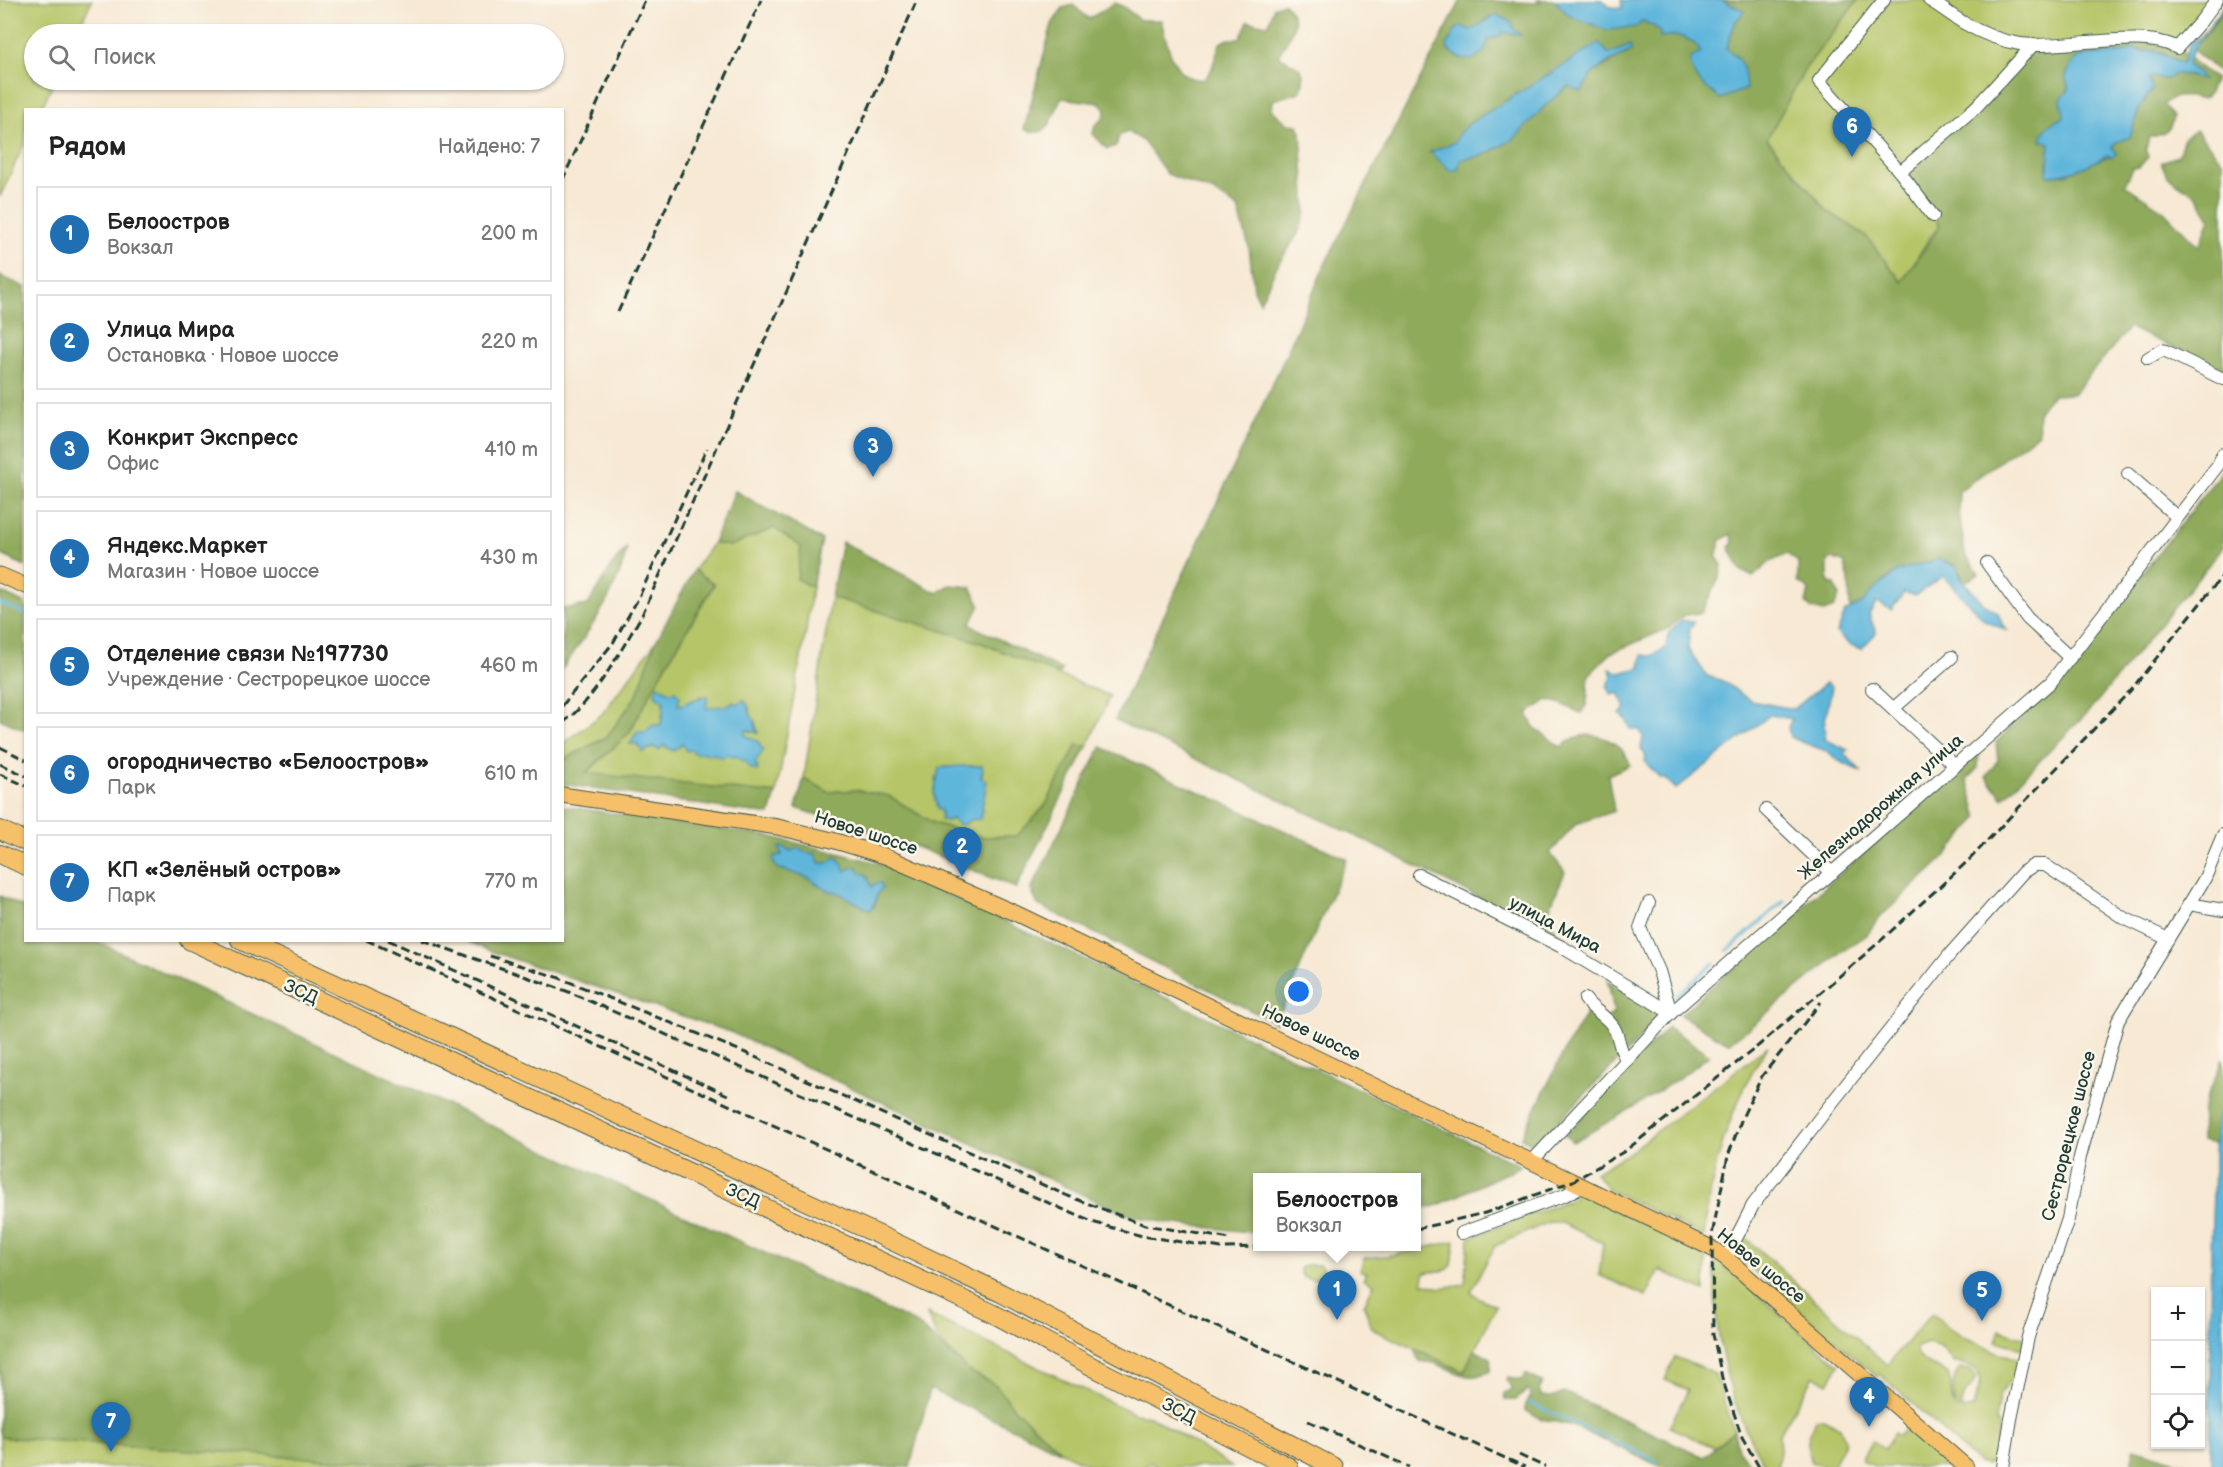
<!DOCTYPE html>
<html lang="ru">
<meta charset="utf-8">
<style>
body{margin:0;font-family:"Balsamiq Sans",sans-serif;background:#f6f6f6;color:#222}
.controls{position:absolute;right:18px;bottom:18px;display:grid;overflow:hidden;border-radius:0px;box-shadow:0 2px 4px #0004}
.controls button{width:54px;height:54px;display:grid;place-items:center;padding:0;border:0;border-bottom:2px solid #e0e0e0;background:#fff;color:#222;font:30px sans-serif}
.you{position:absolute;left:1299px;top:992px;width:21px;height:21px;margin:-15px;border:4px solid #fff;border-radius:50%;background:#1a73e8;box-shadow:0 0 0 9px #1a73e833}
.badge{display:grid;place-items:center;width:39px;height:39px;border-radius:50%;background:#1f6fb2;color:#fff;font-size:20px;font-weight:700}
.pin{position:absolute;translate:-50% -50px;filter:drop-shadow(0 2px 3px #0008)}
.pin::after{content:'';position:absolute;top:32px;width:21px;height:18px;background:inherit;clip-path:polygon(0 0,100% 0,50% 100%)}
.popup{position:absolute;left:1253px;top:1173px;width:168px;height:78px;box-sizing:border-box;display:grid;place-content:center;border-radius:0px;background:#fff;filter:drop-shadow(0 2px 4px #0005);font-size:20px;white-space:nowrap;color:#767676}
.popup b{font-size:22px;color:#222}
.popup::after{content:'';position:absolute;left:50%;top:100%;margin-left:-12px;border:12px solid transparent;border-top-color:#fff}
.list{margin:0;padding:0;list-style:none}
h2{display:flex;justify-content:space-between;align-items:center;height:78px;margin:0;padding:0 24px;font-size:26px}
h2 small{font-size:20px;font-weight:400;color:#767676}
.list li{display:grid;grid-template-columns:39px 1fr auto;gap:18px;align-items:center;box-sizing:border-box;height:96px;margin:0 12px 12px;padding:0 12px;border:2px solid #e0e0e0;border-radius:0px}
.list b{display:block;font-size:22px;white-space:nowrap}
.list p{margin:0;font-size:20px;white-space:nowrap;color:#767676}
.list em{font-size:20px;font-style:normal;color:#767676}
.icon{flex:none;width:33px;height:33px;fill:none;stroke:currentColor;stroke-width:2;stroke-linecap:round;stroke-linejoin:round}
.map{position:relative;flex:none;width:2223px;height:1467px;overflow:hidden}
.search{position:absolute;background:#fff;box-shadow:0 2px 4px #0004;left:24px;top:24px;width:540px;height:66px;display:flex;align-items:center;gap:15px;box-sizing:border-box;padding:0 21px;border-radius:33px;color:#767676;font-size:22px}
.panel{position:absolute;background:#fff;box-shadow:0 2px 4px #0004;left:24px;top:108px;width:540px;height:834px;border-radius:0px}
.map>svg:first-child{display:block}
</style>
<div class="map">
<svg width="2223" height="1467" viewBox="0 0 2223 1467">
<rect width="100%" height="100%" fill="#fbf7ec"/>
<filter id="ink" filterUnits="userSpaceOnUse"><feTurbulence type="fractalNoise" baseFrequency=".0167" numOctaves="2"/><feDisplacementMap in="SourceGraphic" scale="12" xChannelSelector="R" yChannelSelector="G"/><feConvolveMatrix kernelMatrix="1 2 1 2 8 2 1 2 1" color-interpolation-filters="sRGB"/></filter>
<filter id="wash" filterUnits="userSpaceOnUse"><feTurbulence type="fractalNoise" baseFrequency=".008" numOctaves="4" result="noise"/><feDisplacementMap in="SourceGraphic" scale="24" xChannelSelector="R" yChannelSelector="G"/><feGaussianBlur stdDeviation="1.35" result="paint"/><feColorMatrix in="noise" values="0 0 0 0 0 0 0 0 0 0 0 0 0 0 0 0 0 1.4 0 .05"/><feComposite in="paint" operator="in"/></filter>
<g filter="url(#wash)">
<rect width="100%" height="100%" fill="#f7e9d4"/>
<!-- green -->
<g fill="#b5c568" stroke="#6a814e" stroke-width="1.5" fill-rule="evenodd">
<polygon points="0,0 92,0 76,34 34,34 34,80 55,80 41,109 26,110 25,142 0,197"/>
<polygon points="1858,0 2218,0 2188,35 1927,207 1940,226 1930,237 1902,282 1865,235 1827,211 1767,139 1807,66"/>
<path d="M774 528 801 547 797 579 812 587 806 631 776 794 586 774 629 733 662 672 714 585 694 570 713 543 730 546ZM658 686 669 693 678 705 689 704 701 696 705 709 737 704 748 705 751 717 755 721 758 733 746 730 745 735 754 739 760 747 755 763 729 753 715 754 691 750 681 744 673 751C662 744 655 746 643 752L637 744 653 725H661C665 709 664 700 658 686Z"/>
<path d="M831 597 979 642 1110 696 1087 747 1077 745 1045 806 1017 836 981 837 933 823 889 796 856 790 828 792 804 778ZM982 766V778L936 779 943 767Z"/>
<polygon points="655,643 637,695 607,737 563,760 563,744 602,714"/>
<path d="M1768 1046C1731 1102 1710 1170 1704 1236L1609 1190 1595 1173 1630 1152Z"/>
<polygon points="1579,1193 1706,1254 1705,1291 1660,1270 1646,1296 1599,1275 1603,1243 1562,1223 1549,1222 1495,1246 1471,1291 1477,1297 1496,1306 1464,1372 1372,1329 1364,1305 1374,1284 1364,1279 1367,1273 1360,1270 1364,1258 1394,1255 1455,1241 1452,1265 1447,1270 1424,1273 1423,1283 1441,1288 1465,1284 1469,1238 1569,1200"/>
<path d="M1739 1232 1887 1365 1932 1313 1953 1331 1993 1351 2019 1359 2016 1374 2000 1394 1995 1420 1999 1428 1993 1462 1986 1465 1978 1463 1880 1374 1877 1377 1731 1251ZM1928 1343 1941 1347 1953 1362C1967 1366 1977 1365 1981 1381L1973 1408 1963 1410 1955 1408C1948 1397 1954 1385 1949 1374 1939 1367 1915 1363 1917 1347Z"/>
<path d="M1715 1258 1839 1365 1828 1383 1814 1376 1779 1434 1780 1451 1777 1466 1778 1467H1766C1727 1406 1712 1330 1715 1258Z"/>
<polygon points="1306,1265 1320,1265 1323,1269 1319,1278 1314,1279 1303,1277 1300,1271 1301,1267"/>
<polygon points="927,1314 1135,1414 1150,1416 1232,1467 1158,1467 1151,1463 1143,1467 1093,1467 1062,1452 1013,1407 996,1385 969,1371 954,1356 937,1338"/>
<polygon points="2000,1330 2026,1338 2023,1349 1996,1341"/>
<polygon points="1675,1357 1715,1374 1734,1431 1716,1448 1669,1427 1688,1390 1665,1380"/>
<path d="M1960 1368 1971 1371 1976 1378C1973 1391 1961 1390 1961 1407L1955 1404C1952 1394 1953 1374 1960 1368Z"/>
<path d="M1822 1418 1840 1427 1845 1440 1832 1467H1823L1811 1462C1806 1443 1807 1438 1815 1420Z"/>
<polygon points="1907,1424 1956,1467 1876,1467 1861,1460 1872,1441 1884,1449 1894,1433 1899,1436"/>
<polygon points="0,1437 444,1467 0,1467"/>
</g>
<!-- forest -->
<g fill="#90aa5c" stroke="#587448" stroke-width="1.5" fill-rule="evenodd">
<path d="M1461 0 1540 3 1537 0H1554L1570 16 1584 20 1643 21 1661 30V37C1669 36 1681 34 1689 39 1703 45 1714 84 1720 99L1746 89 1737 57 1726 48 1736 21 1734 7 1722 0H1858L1807 66 1767 139 1827 211 1865 235 1902 282 1940 226 1902 175 2032 46 2144 40 2179 49 2186 56 2183 63 2177 62 2161 53 2133 49 2127 52 2089 54 2066 76C2071 95 2063 100 2064 117 2052 122 2045 127 2041 140L2050 142 2048 176 2066 174 2117 153 2112 147 2117 142 2130 136 2139 108 2152 90 2149 79 2153 77 2167 79 2176 73 2192 77 2198 72 2187 65 2189 58 2215 79C2202 112 2202 93 2177 97 2173 98 2167 102 2163 104L2173 117C2170 133 2164 134 2149 137L2146 150 2148 157 2139 167 2133 168 2125 185 2164 211 2199 247 2210 219 2197 196 2167 176 2161 162 2178 156 2184 138 2196 130 2223 162V369L2129 328 2073 394 2053 395 2038 411 2039 433 1959 491V511L1965 554 1979 574 1965 582 1956 565 1939 559 1898 571 1885 580 1862 604 1850 609 1849 579 1844 562 1833 559 1828 560V582L1835 585 1839 596 1834 608 1824 612 1812 609 1806 603 1809 590 1798 582V562L1787 554 1770 562 1753 577 1740 570 1729 547 1733 543 1731 534 1721 540 1716 556 1722 565 1720 576 1702 612 1682 616 1669 628 1611 653 1589 675 1587 704 1581 713 1559 703 1547 700 1527 714 1534 727 1561 747C1566 744 1572 738 1577 737 1599 731 1624 743 1630 765L1608 775 1614 811 1576 824 1550 853 1565 872 1547 914 1561 939 1364 840 1115 720 1280 368 1326 262ZM1489 17 1518 35 1502 31 1501 36 1489 39 1484 52 1462 26 1470 31 1477 28ZM1599 44 1609 54 1630 45 1631 51 1569 86 1547 104 1514 139 1503 145 1484 155 1460 160 1430 152 1455 142Z"/>
<path d="M1114 3 1124 7 1140 20H1161C1167 43 1173 84 1205 79L1211 71 1220 43 1229 39H1240L1248 21 1268 25 1274 7 1284 3C1304 23 1289 35 1278 56 1296 65 1310 68 1300 92L1273 100 1272 110 1288 124 1298 125 1301 132 1306 213 1299 232 1277 266 1260 302 1254 289 1249 247 1238 208 1214 192 1167 174 1143 141 1127 131 1119 136 1116 146 1107 149 1093 134 1095 125 1103 119 1106 109 1099 103 1061 98C1053 116 1050 141 1024 129L1052 24 1063 8 1073 5 1089 19Z"/>
<polygon points="2223,10 2223,70 2220,73 2192,49 2203,39"/>
<polygon points="0,276 25,287 25,566 0,554"/>
<polygon points="2223,470 2223,547 2091,709 2003,798 1986,777 1998,760 1996,742 2055,686"/>
<polygon points="735,491 822,540 812,587 797,579 801,547 774,528 730,546 713,543"/>
<polygon points="842,542 937,593 950,585 971,587 980,605 970,625 1062,670 1059,675 979,642 831,597"/>
<path d="M627 547C618 593 589 630 563 668V609L588 605 612 565Z"/>
<polygon points="694,570 714,584 662,672 629,733 586,773 776,794 770,815 563,784 563,760 607,737 637,695 655,643"/>
<polygon points="0,592 25,604 25,730 0,719"/>
<polygon points="1077,745 1087,747 1016,888 919,848 796,808 804,778 828,792 856,790 889,796 933,823 981,837 1017,836 1045,806"/>
<polygon points="1101,747 1347,859 1276,1023 1038,905 1031,890"/>
<polygon points="1979,751 1978,768 1967,779 1978,818 1942,860 1877,920 1867,935 1844,950 1748,1029 1728,1043 1680,1015"/>
<path d="M563 806 768 836 883 864 1521 1166 1436 1206 1417 1210 1416 1178H1258L1257 1233 1167 1223 1125 1214 730 1032 490 951 467 941 562 940ZM783 847 791 851 797 849 805 852 816 854 819 863H827L846 871 866 874 872 888 878 892 875 906 870 910 839 893 824 889 809 878 777 868Z"/>
<polygon points="0,896 25,908 26,940 96,941 917,1324 969,1371 996,1385 1013,1407 1062,1452 930,1389 910,1467 444,1467 0,1437"/>
<polygon points="1608,981 1661,1017 1535,1145 1521,1138 1565,1049 1587,1012 1603,1022 1614,1012"/>
<path d="M1668 1027 1710 1055C1667 1089 1621 1115 1573 1142L1565 1135Z"/>
<polygon points="2223,1058 2223,1103 2215,1144 2201,1141 2202,1111"/>
<path d="M1414 1348 1464 1372 1474 1350 1491 1358 1490 1371C1468 1384 1455 1370 1434 1363 1429 1362 1423 1362 1419 1361Z"/>
<path d="M1525 1374 1542 1382 1539 1390 1542 1396 1552 1397 1564 1392 1704 1457 1734 1431 1738 1449 1751 1467H1662L1573 1426C1555 1420 1542 1423 1525 1410V1404L1530 1396 1528 1390 1516 1400H1505L1504 1393 1512 1389 1507 1381 1508 1378 1522 1380Z"/>
<polygon points="2134,1448 2189,1465 2211,1467 2131,1467"/>
</g>
<!-- water -->
<g fill="#5eb6db" stroke="#3e7a88" stroke-width="1.5">
<path d="M1554 0H1602L1611 7 1622 8 1621 0H1722L1745 11 1736 21 1726 48C1743 62 1745 67 1746 89L1720 99C1704 85 1692 81 1690 58L1701 53C1692 36 1678 34 1660 37V30L1643 21 1636 27 1607 30 1570 16Z"/>
<path d="M2223 5V10C2211 26 2191 47 2187 65L2198 72 2203 79 2176 73 2167 79 2153 77 2149 79 2152 90 2139 108 2130 137 2117 142 2112 147 2117 153 2112 157 2107 155C2088 167 2069 174 2047 176L2050 143 2041 140C2044 127 2052 122 2064 117L2061 99 2069 90 2066 76 2071 65 2076 59 2089 54 2099 55 2127 52 2133 49 2144 52 2151 50 2183 63 2189 44 2202 35 2218 15Z"/>
<path d="M1497 15 1511 22 1514 29 1521 35 1502 32 1501 36 1489 39 1484 52 1472 60 1462 59 1448 50 1447 44 1457 28 1462 26 1470 30C1481 27 1486 18 1497 15Z"/>
<polygon points="1599,43 1609,54 1631,45 1631,51 1608,62 1591,75 1581,92 1569,86 1547,104 1514,139 1484,155 1460,160 1459,169 1451,171 1430,152 1455,142 1460,132 1470,123"/>
<polygon points="1939,559 1956,566 1962,579 1984,604 1998,613 2003,626 2008,631 1984,620 1943,576 1916,595 1904,593 1891,610 1881,604 1876,603 1869,614 1876,633 1861,649 1849,644 1837,633 1845,612 1862,604 1873,591 1898,571"/>
<polygon points="1681,620 1694,622 1690,629 1688,649 1707,676 1723,681 1751,701 1794,709 1826,683 1832,687 1824,725 1826,740 1848,750 1844,753 1862,772 1841,762 1824,750 1809,745 1790,737 1788,727 1792,719 1770,715 1676,789 1666,779 1660,778 1645,762 1645,754 1641,748 1643,738 1640,730 1631,729 1625,718 1620,714 1626,708 1619,693 1612,695 1607,686 1612,678 1610,668 1619,673 1640,668 1642,655 1651,656 1666,648 1668,634"/>
<path d="M658 685 669 692 675 691 680 696 678 705C690 704 697 696 708 696L706 708 730 705 733 702 737 704 744 700C750 707 749 715 755 721L756 730 758 731V733L746 730 745 735 759 742 760 747 764 749 755 763 758 767 757 771 748 767 746 761 740 760 736 756 732 757 728 754 722 758 715 754 709 755 703 752 696 754 691 750 686 751 683 744 673 751 664 745 659 750 653 747 643 752 637 744H630L637 732H645L653 725H661L664 702 656 696 655 691Z"/>
<polygon points="962,766 982,766 983,771 981,775 982,778 987,780 980,819 969,820 967,823 959,825 952,819 948,821 941,820 941,811 937,809 934,794 939,768"/>
<path d="M779 847H783L791 851 797 848 805 852 816 854 819 863H827L836 857 842 863 846 871 850 868 858 867 860 873 866 874 872 887 876 883H881L882 888C875 894 877 903 870 910L839 893 824 889 809 878 777 868 773 861 774 856 782 855Z"/>
<path d="M2223 1103V1467H2211C2210 1376 2209 1284 2213 1193 2215 1164 2211 1130 2223 1103Z"/>
</g>
<g fill="none" stroke-linecap="round" stroke-linejoin="round">
<!-- stream -->
<g stroke="#5eb6db" stroke-width="3">
<polyline points="0,603 26,614"/>
<polyline points="1727,951 1784,901"/>
<polyline points="1676,996 1714,963"/>
<polyline points="1528,1402 1657,1461"/>
<polyline points="1907,1430 1931,1450"/>
<polyline points="1935,1454 1950,1467"/>
</g>
</g>
</g>
<g filter="url(#ink)">
<g fill="none" stroke-linecap="round" stroke-linejoin="round">
<defs>
<g id="minor">
<polyline points="1884,0 1819,81 1900,172 1933,216"/>
<path d="M1929 0C1941 7 1952 16 1964 23 1981 33 2001 41 2020 44 2061 50 2145 28 2177 48L2201 21 2217 0"/>
<polyline points="1900,172 1976,107 2034,44"/>
<polyline points="2148,358 2162,350 2166,351 2223,379"/>
<polyline points="2128,474 2177,517"/>
<polyline points="1987,563 2027,618 2070,658"/>
<polyline points="1872,689 1955,766"/>
<polyline points="1894,708 1952,657"/>
<polyline points="1766,810 1832,873"/>
<polyline points="1419,875 1562,947 1671,1013"/>
<polyline points="1649,903 1640,928 1659,971 1671,1013"/>
<polyline points="2189,904 2223,910"/>
<path d="M1585 999C1592 1010 1606 1015 1614 1028 1620 1038 1619 1051 1627 1060"/>
<polyline points="1533,1160 1671,1013 2051,682 2218,465 2223,454"/>
<polyline points="1462,1233 1565,1195 1582,1186"/>
<polyline points="1726,1258 1753,1205 1823,1114 1951,953 2023,872 2034,865 2045,865 2122,917 2168,939"/>
<polyline points="2003,1467 2011,1419 2028,1337 2068,1219 2080,1157 2118,1021 2205,878 2223,835"/>
</g>
<g id="major">
<polyline points="0,575 26,586"/>
<polyline points="562,795 778,827 832,840 885,856 1015,913 1711,1248 1726,1258 1966,1467"/>
</g>
<g id="highway">
<polyline points="0,830 26,842"/>
<polyline points="0,854 26,866"/>
<polyline points="189,940 992,1313 1095,1368 1289,1467"/>
<polyline points="240,940 892,1241 1001,1293 1334,1467"/>
</g>
</defs>
<!-- minor casing -->
<use href="#minor" stroke="#3f574c" stroke-width="14"/>
<!-- major casing -->
<use href="#major" stroke="#3f574c" stroke-width="17"/>
<!-- highway casing -->
<use href="#highway" stroke="#3f574c" stroke-width="20"/>
<!-- minor -->
<use href="#minor" stroke="#fff" stroke-width="12"/>
<!-- major -->
<use href="#major" stroke="#f6c06b" stroke-width="15"/>
<!-- highway -->
<use href="#highway" stroke="#f6c06b" stroke-width="18"/>
<!-- rail -->
<g stroke="#1f3d34" stroke-width="3" stroke-dasharray="9 4.5" stroke-linecap="butt">
<polyline points="562,181 645,0"/>
<polyline points="618,312 761,0"/>
<polyline points="562,706 613,643 638,599 707,448"/>
<path d="M562 723C594 702 622 648 642 615L917 0"/>
<polyline points="0,747 26,760"/>
<polyline points="0,764 26,776"/>
<polyline points="0,774 26,786"/>
<polyline points="366,940 1525,1467"/>
<polyline points="388,940 730,1096"/>
<polyline points="422,940 569,992 1092,1222 1142,1236 1222,1248 1305,1246"/>
<polyline points="490,956 557,977 746,1053 1068,1196 1145,1225 1231,1239"/>
<polyline points="1416,1229 1485,1213 1573,1181 1625,1151 1758,1046 1877,944 1969,860 2130,691 2223,575"/>
<polyline points="1308,1421 1409,1467"/>
<polyline points="1519,1455 1545,1467"/>
<polyline points="1759,1467 1742,1437 1722,1378 1713,1334 1712,1235 1728,1156 1742,1118 1762,1076 1821,1002"/>
</g>
</g>
</g>
<g text-anchor="middle" dominant-baseline="central" stroke-width="5" stroke-linejoin="round" paint-order="stroke">
<!-- street labels -->
<g font-size="18" fill="#1f3d34" stroke="#fbf7ec">
<text transform="translate(1881 807) rotate(-41)">Железнодорожная улица</text>
<text transform="translate(866 833) rotate(18)">Новое шоссе</text>
<text transform="translate(1555 925) rotate(28)">улица Мира</text>
<text transform="translate(301 992) rotate(25)">ЗСД</text>
<text transform="translate(1311 1033) rotate(26)">Новое шоссе</text>
<text transform="translate(2069 1136) rotate(-76)">Сестрорецкое шоссе</text>
<text transform="translate(743 1196) rotate(25)">ЗСД</text>
<text transform="translate(1761 1266) rotate(39)">Новое шоссе</text>
<text transform="translate(1179 1411) rotate(27)">ЗСД</text>
</g>
</g>
</svg>
<div class="controls">
<button>+</button>
<button>−</button>
<button><svg class="icon" aria-label="locate" viewBox="0 0 24 24"><circle cx="12" cy="12" r="6"/><path d="M12 2v4M12 18v4M2 12h4M18 12h4"/></svg></button>
</div>
<div class="you"></div>
<div class="pin badge" style="left:1337px;top:1320px">1</div>
<div class="popup"><b>Белоостров</b>Вокзал</div>
<div class="pin badge" style="left:962px;top:877px">2</div>
<div class="pin badge" style="left:873px;top:477px">3</div>
<div class="pin badge" style="left:1869px;top:1427px">4</div>
<div class="pin badge" style="left:1982px;top:1321px">5</div>
<div class="pin badge" style="left:1852px;top:157px">6</div>
<div class="pin badge" style="left:111px;top:1452px">7</div>
<div class="search"><svg class="icon" aria-label="search" viewBox="0 0 24 24"><circle cx="10" cy="10" r="6"/><path d="M15 15l6 6"/></svg>Поиск</div>
<section class="panel">
<h2>Рядом<small>Найдено: 7</small></h2>
<ul class="list">
<li><span class="badge">1</span><div><b>Белоостров</b><p>Вокзал</p></div><em>200 m</em></li>
<li><span class="badge">2</span><div><b>Улица Мира</b><p>Остановка · Новое шоссе</p></div><em>220 m</em></li>
<li><span class="badge">3</span><div><b>Конкрит Экспресс</b><p>Офис</p></div><em>410 m</em></li>
<li><span class="badge">4</span><div><b>Яндекс.Маркет</b><p>Магазин · Новое шоссе</p></div><em>430 m</em></li>
<li><span class="badge">5</span><div><b>Отделение связи №197730</b><p>Учреждение · Сестрорецкое шоссе</p></div><em>460 m</em></li>
<li><span class="badge">6</span><div><b>огородничество «Белоостров»</b><p>Парк</p></div><em>610 m</em></li>
<li><span class="badge">7</span><div><b>КП «Зелёный остров»</b><p>Парк</p></div><em>770 m</em></li>
</ul>
</section>
</div>
